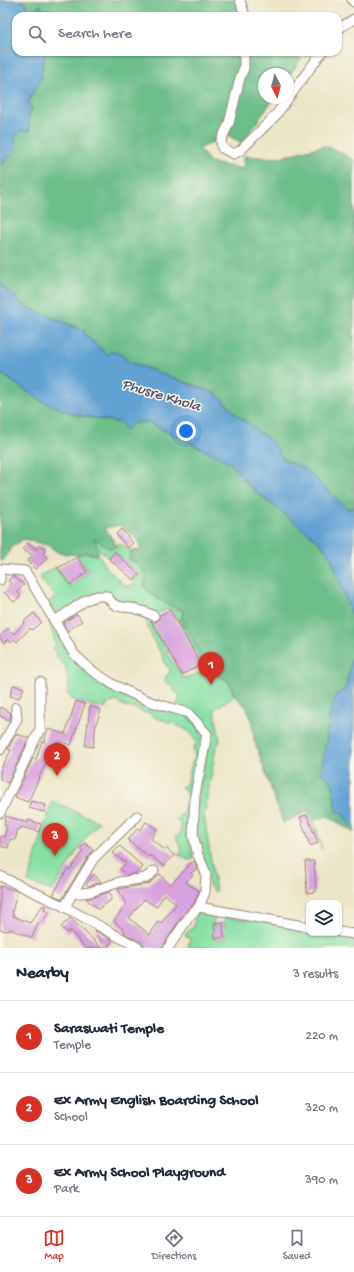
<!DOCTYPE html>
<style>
body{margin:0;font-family:"Gochi Hand",sans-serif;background:#f6f6f7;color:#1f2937}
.controls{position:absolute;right:12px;bottom:12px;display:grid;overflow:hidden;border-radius:8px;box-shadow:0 1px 3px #0004}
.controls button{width:36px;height:36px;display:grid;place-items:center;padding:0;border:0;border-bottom:1px solid #e0e1e3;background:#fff;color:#1f2937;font:20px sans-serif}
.compass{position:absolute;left:258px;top:68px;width:36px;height:36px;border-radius:50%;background:#fff;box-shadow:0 1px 3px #0004;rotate:174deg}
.you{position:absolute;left:186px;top:431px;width:14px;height:14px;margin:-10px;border:3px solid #fff;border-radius:50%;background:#1a73e8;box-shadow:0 0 0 6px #1a73e833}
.badge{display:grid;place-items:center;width:26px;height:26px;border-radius:50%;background:#d93025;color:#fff;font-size:13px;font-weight:700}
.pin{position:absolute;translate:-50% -33px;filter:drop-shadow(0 1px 2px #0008)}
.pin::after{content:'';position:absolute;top:21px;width:14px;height:12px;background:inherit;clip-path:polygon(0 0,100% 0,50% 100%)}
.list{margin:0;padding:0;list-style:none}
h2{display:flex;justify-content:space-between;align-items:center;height:52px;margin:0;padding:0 16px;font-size:17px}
h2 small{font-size:13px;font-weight:400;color:#747a83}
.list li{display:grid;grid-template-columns:26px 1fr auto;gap:12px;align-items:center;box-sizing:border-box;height:72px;padding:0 16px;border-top:1px solid #e0e1e3}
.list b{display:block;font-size:15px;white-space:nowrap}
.list p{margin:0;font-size:13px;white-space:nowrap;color:#747a83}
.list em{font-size:13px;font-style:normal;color:#747a83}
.icon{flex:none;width:22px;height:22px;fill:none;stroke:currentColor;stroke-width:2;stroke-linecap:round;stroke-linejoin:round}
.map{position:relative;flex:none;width:354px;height:948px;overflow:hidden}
.search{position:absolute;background:#fff;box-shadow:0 1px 3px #0004;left:12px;right:12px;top:12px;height:44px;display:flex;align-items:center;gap:10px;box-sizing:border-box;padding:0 14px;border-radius:12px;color:#747a83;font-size:15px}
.sheet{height:268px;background:#fff}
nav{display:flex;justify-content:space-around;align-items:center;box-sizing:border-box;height:56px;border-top:1px solid #e0e1e3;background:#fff;font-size:11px;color:#747a83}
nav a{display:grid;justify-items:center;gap:2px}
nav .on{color:#d93025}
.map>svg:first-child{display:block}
</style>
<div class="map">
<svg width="354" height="948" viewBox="0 0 354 948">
<rect width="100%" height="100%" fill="#fbf7ec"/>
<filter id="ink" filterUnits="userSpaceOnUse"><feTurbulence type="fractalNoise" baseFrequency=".025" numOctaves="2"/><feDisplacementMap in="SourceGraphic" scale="8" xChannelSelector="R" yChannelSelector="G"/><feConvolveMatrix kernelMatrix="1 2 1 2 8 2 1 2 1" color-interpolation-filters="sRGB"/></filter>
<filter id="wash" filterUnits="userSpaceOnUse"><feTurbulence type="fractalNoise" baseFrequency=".012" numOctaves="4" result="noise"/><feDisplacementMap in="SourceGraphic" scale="16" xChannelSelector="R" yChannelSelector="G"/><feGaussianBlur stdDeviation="0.9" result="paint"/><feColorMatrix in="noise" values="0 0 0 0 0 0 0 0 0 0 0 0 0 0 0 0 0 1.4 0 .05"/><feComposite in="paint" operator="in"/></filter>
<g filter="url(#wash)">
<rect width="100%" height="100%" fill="#ece6c9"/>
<!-- green -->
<g fill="#86e0a6" stroke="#688068">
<polygon points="93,537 117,546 119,543 131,551 129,559 140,566 146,576 144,586 162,601 183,611 181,621 192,638 207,670 228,681 235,696 214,709 220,741 216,747 204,816 216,892 210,887 201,856 195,818 209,737 177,707 180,695 175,692 172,686 165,681 166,676 171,671 165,663 162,654 154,642 143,615 148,617 171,660 184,678 206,671 172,610 168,609 155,614 118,605 109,594 103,591 83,600 61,613 56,614 48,603 56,596 42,581 41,575 56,567 68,584 71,586 88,572 77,555 86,553 98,555 102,559 103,564 122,583 129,587 140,575 114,551 108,558 98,548"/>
<path d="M48 615 93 676 106 688 149 708 159 707 183 713 198 726 202 736 203 747 189 826 188 838 194 859 188 860 176 853 180 855 182 852 176 836H178L181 831V824L176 820C185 814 187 800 187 791L181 787H184C191 777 189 766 195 757L193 748 197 743C191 731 188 730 176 725L175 722 168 723 165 720C157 721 152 712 142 712L140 710 136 709 135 707C127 709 123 706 117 701L107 704 105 709 73 700 67 693 69 681 66 677V667L57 658 56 651 53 650V647L56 645C53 634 50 626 48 615Z"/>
<polygon points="52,801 99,822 87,836 52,891 28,882"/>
<polygon points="197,912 216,914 216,917 213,922 214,939 225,940 224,917 261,921 309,930 309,933 323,933 354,937 354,948 188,948 190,938 185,935 190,929 194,927 194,922"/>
</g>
<!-- forest -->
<g fill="#6cbe8b" stroke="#5b6e5b">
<polygon points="21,0 238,0 248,16 44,16 40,4 35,14 31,15"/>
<polygon points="45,52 293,52 301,59 288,77 288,74 264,74 264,98 274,98 242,143 227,135 199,149 211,163 244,169 244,156 277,158 323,146 337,150 354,160 354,508 346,508 305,469 284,460 272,442 238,416 216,393 129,362 123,355 108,355 77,327 60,321 25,306 0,283 0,165 14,152 16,141 14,137 22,130 30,131 28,119 32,109 28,103 41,77"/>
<path d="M0 373 33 395 41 401 74 414 96 419 121 423 148 422 231 463 249 486 317 540 331 557 353 620 354 645 346 688 336 695 321 773 333 783 336 811 343 814 351 827H354V833L328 816 314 820 322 849 308 811 283 823 254 740 252 723 247 708 235 696 228 681 207 670 192 638 181 620 183 611C169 605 153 599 144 586L146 576 140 566 129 559 131 551 141 550 138 540 120 525 105 528 117 546 109 549 94 538 98 548V555L86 553 77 555 59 553 47 545 24 539 14 545 2 561H0Z"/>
</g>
<!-- water -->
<g fill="#5ea2d3" stroke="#54607f">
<polygon points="0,0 21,0 27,4 27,9 31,15 35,14 40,4 44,16 16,16 16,52 45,52 41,77 28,103 32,109 28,119 30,131 22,130 15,137 16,141 15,152 0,165"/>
<path d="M0 283 25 306 85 331 84 334 108 355 110 352C118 351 124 356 129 362L216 393 238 416 272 442 284 460 305 469 346 508H354V827H351L343 814 336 811 333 784 321 773 331 708 336 695 346 688 354 645 353 620 331 557 317 540 249 486 231 463 148 422 133 423 126 430 121 423 74 414 41 401 33 395 0 373Z"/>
</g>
<g id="blocks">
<!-- building -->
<g fill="#d7a2dd" fill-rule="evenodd">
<polygon points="121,529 133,543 128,548 116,534"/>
<polygon points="26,543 37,549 39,545 46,549 43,554 47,559 35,569 27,561 33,555 23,550"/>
<polygon points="115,552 139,575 134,580 109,559"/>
<polygon points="77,557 87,572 70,585 58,568"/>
<polygon points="13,576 24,585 17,592 21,596 14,602 4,592 12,584 8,581"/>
<polygon points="170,610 201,664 182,675 151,621 157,621 159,618 160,615"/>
<polygon points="34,613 41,622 32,630 30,628 17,642 14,639 11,642 8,639 4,643 0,638 0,636 8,628 14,634 25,622 24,621"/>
<polygon points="77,614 82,621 67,631 63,623"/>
<polygon points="13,685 24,688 19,698 10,696"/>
<polygon points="76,701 85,704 71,745 61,742 60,743 57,742 51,757 49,756 28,802 15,797 33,758 36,759 42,741 44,742 48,729 65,734"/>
<polygon points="90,706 101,710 96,724 93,747 85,746"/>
<polygon points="0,707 10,712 11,716 9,720 0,716"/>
<polygon points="16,734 29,738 8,783 0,779 0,771 11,750 8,749"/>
<polygon points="31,801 46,805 44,812 29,808"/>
<polygon points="307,815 318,843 310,846 300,817"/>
<polygon points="6,816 28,823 28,820 41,824 39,832 21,827 20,830 18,829 15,840 10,839 8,848 0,846 0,836 4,837 7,826 4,825"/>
<polygon points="146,822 157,829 151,839 165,850 166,848 174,855 164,866 150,855 149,857 128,840 138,828 140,830"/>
<polygon points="85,843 93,850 85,861 62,899 53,895 68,868 70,870 83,851 80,849"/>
<polygon points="120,846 143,867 137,873 126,875 120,869 126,863 113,853"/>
<path d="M194 861 197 869 191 873 193 875 186 882 199 891 194 903 187 910 180 919 162 948H145L142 943 124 933 125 931 114 921 126 904 118 889 149 884 160 874 170 885 188 867 187 866ZM165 894 176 904 161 923 158 921 150 935 129 918 144 899 156 907Z"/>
<polygon points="305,861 314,861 316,892 307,893"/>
<polygon points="94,874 101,882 89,886 86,884"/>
<polygon points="0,886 17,891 12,913 13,913 13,916 30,923 43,905 45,906 44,909 49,913 40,924 38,923 32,938 10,929 9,931 0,930"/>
<polygon points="109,892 111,895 111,900 98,909 86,899"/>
<polygon points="70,918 102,948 85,948 70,930 68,933 61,927"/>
<polygon points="223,922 224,938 215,938 214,923"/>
<polygon points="96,931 113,941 106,948 95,932"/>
</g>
</g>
</g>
<g filter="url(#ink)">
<use href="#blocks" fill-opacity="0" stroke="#9b827a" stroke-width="1"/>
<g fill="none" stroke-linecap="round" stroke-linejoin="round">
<defs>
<g id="minor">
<polyline points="240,0 245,16"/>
<polyline points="352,0 354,2"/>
<polyline points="338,29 354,19"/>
<polyline points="244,52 244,68 240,78 229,123 221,141 222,148 234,154 241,150 276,115 322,52"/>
<polyline points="0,569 25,571 74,654 91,670 114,685 133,694 151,702 188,713 207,734 195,795 193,835 198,855 206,873 205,892 199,907"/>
<polyline points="0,576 0,580"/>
<path d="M55 621 86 600 97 596H107C115 609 119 606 132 608 140 610 147 612 154 616"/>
<polyline points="0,750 17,719 16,707"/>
<polyline points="0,813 40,729 40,682"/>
<polyline points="0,876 65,907 139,948"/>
<polyline points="72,894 94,858 137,816"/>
<polyline points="65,907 72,894 90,892 120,882 146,878 154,871"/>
<polyline points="339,932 354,934"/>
<polyline points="168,948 191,914 199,907 309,927"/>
</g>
</defs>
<!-- minor casing -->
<use href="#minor" stroke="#9b827a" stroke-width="11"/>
<!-- minor -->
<use href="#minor" stroke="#fff" stroke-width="9"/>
</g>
</g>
<g text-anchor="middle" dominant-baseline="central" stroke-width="3" stroke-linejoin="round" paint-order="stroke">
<!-- water labels -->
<g font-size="15" font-style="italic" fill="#52536e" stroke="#fbf7ec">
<text transform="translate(161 396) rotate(17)">Phusre Khola</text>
</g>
</g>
</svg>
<div class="controls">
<button><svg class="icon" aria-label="layers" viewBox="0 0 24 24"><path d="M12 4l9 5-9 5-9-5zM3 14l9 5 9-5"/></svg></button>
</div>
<svg class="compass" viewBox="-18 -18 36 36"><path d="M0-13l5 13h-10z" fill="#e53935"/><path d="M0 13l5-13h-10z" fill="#747a83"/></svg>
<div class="you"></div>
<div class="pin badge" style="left:211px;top:685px">1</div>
<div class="pin badge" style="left:57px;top:776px">2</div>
<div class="pin badge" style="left:55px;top:856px">3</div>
<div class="search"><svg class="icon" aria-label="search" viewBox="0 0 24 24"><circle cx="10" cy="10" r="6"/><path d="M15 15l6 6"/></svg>Search here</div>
</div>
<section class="sheet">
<h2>Nearby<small>3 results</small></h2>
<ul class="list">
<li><span class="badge">1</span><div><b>Saraswati Temple</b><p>Temple</p></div><em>220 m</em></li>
<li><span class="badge">2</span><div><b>Ex Army English Boarding School</b><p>School</p></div><em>320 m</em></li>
<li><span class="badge">3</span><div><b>Ex Army School Playground</b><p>Park</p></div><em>390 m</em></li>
</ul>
</section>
<nav>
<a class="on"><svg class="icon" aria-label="map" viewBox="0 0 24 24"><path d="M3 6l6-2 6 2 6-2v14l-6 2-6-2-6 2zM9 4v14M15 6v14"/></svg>Map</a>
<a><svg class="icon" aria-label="directions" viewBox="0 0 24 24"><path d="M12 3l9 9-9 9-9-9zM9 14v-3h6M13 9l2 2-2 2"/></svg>Directions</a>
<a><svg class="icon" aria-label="saved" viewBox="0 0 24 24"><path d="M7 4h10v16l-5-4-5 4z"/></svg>Saved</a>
</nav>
